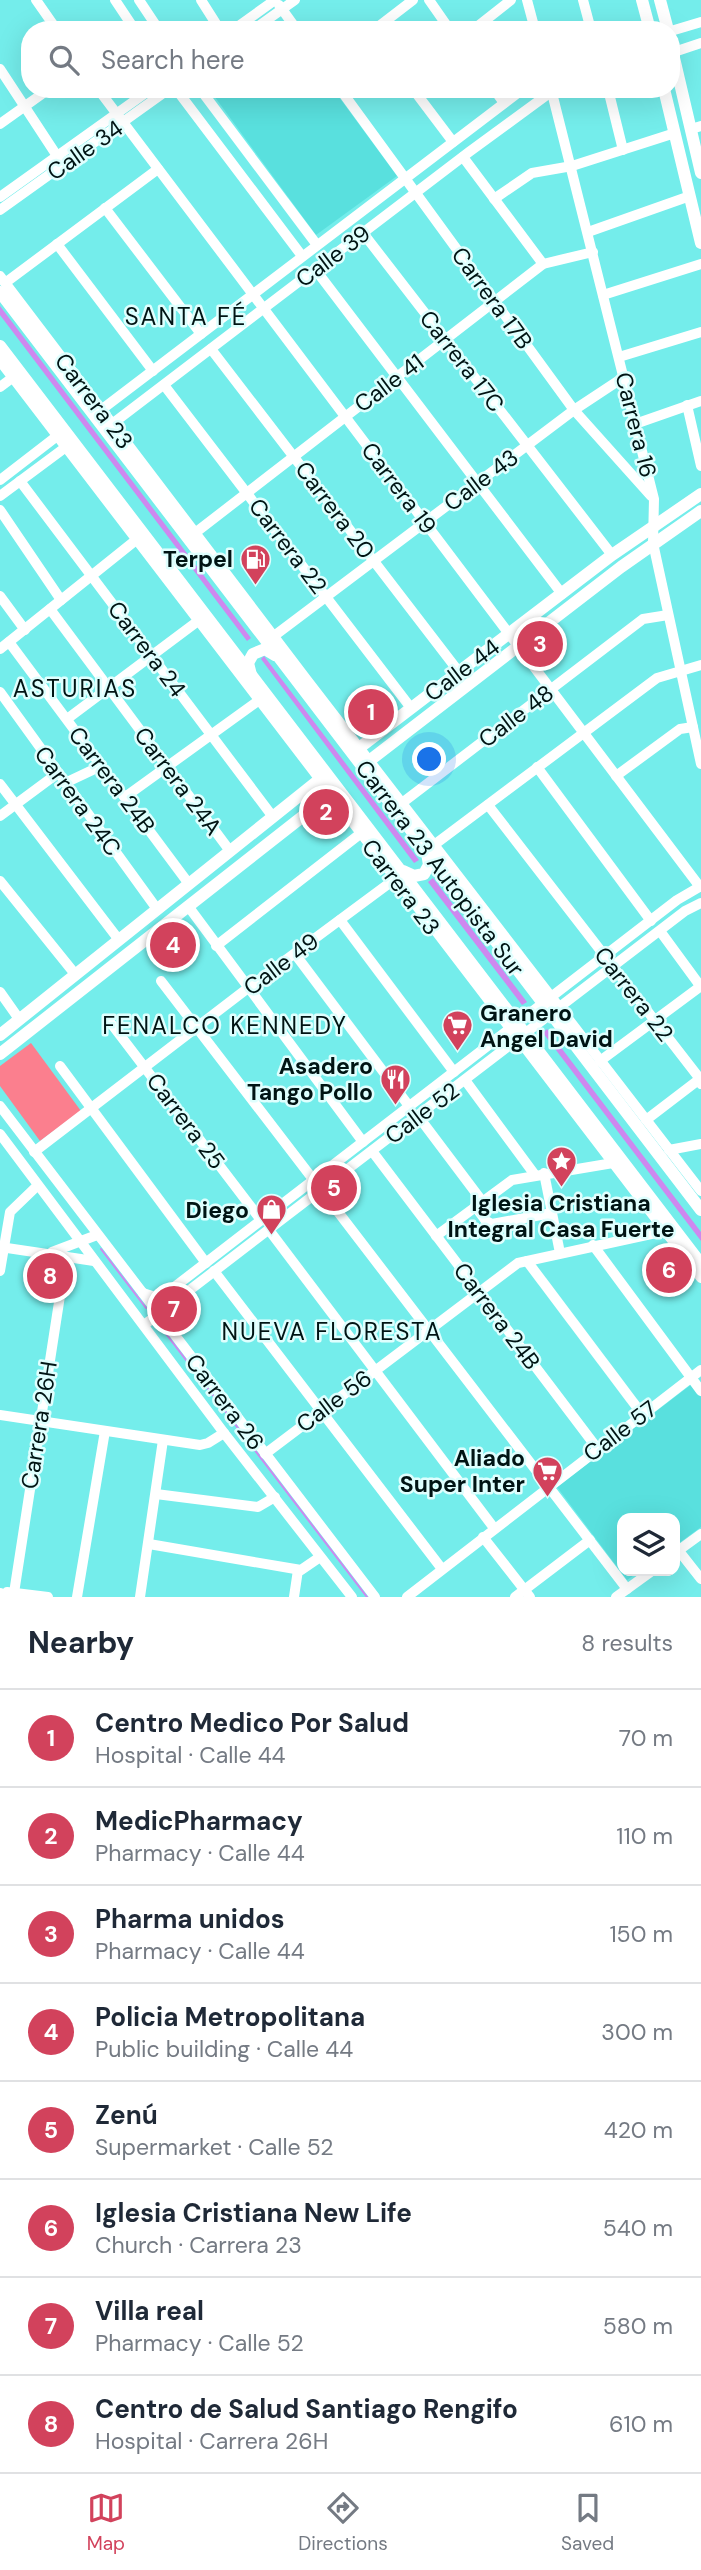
<!DOCTYPE html>
<meta charset="utf-8">
<style>
body{margin:0;font-family:"DM Sans",sans-serif;background:#f6f6f7;color:#1f2937}
.controls{position:absolute;right:21px;bottom:21px;display:grid;overflow:hidden;border-radius:14px;box-shadow:0 7px 28px #0002}
.controls button{width:63px;height:63px;display:grid;place-items:center;padding:0;border:0;border-bottom:2px solid #e0e1e3;background:#fff;color:#1f2937;font:35px sans-serif}
.you{position:absolute;left:430px;top:760px;width:24px;height:24px;margin:-18px;border:5px solid #fff;border-radius:50%;background:#1a73e8;box-shadow:0 0 0 10px #1a73e833}
.badge{display:grid;place-items:center;width:46px;height:46px;border-radius:50%;background:#d2425c;color:#fff;font-size:23px;font-weight:700}
.pin{position:absolute;translate:-50% -50%;border:4px solid #fff;box-shadow:0 2px 7px #0006}
.list{margin:0;padding:0;list-style:none}
h2{display:flex;justify-content:space-between;align-items:center;height:91px;margin:0;padding:0 28px;font-size:30px}
h2 small{font-size:23px;font-weight:400;color:#747a83}
.list li{display:grid;grid-template-columns:46px 1fr auto;gap:21px;align-items:center;box-sizing:border-box;height:98px;padding:0 28px;border-top:2px solid #e0e1e3}
.list b{display:block;font-size:26px;white-space:nowrap}
.list p{margin:0;font-size:23px;white-space:nowrap;color:#747a83}
.list em{font-size:23px;font-style:normal;color:#747a83}
.icon{flex:none;width:38px;height:38px;fill:none;stroke:currentColor;stroke-width:2;stroke-linecap:round;stroke-linejoin:round}
.map{position:relative;flex:none;width:701px;height:1597px;overflow:hidden}
.search{position:absolute;background:#fff;box-shadow:0 7px 28px #0002;left:21px;right:21px;top:21px;height:77px;display:flex;align-items:center;gap:18px;box-sizing:border-box;padding:0 24px;border-radius:28px;color:#747a83;font-size:26px}
.sheet{height:875px;background:#fff}
nav{display:flex;justify-content:space-around;align-items:center;box-sizing:border-box;height:98px;border-top:2px solid #e0e1e3;background:#fff;font-size:19px;color:#747a83}
nav a{display:grid;justify-items:center;gap:4px}
nav .on{color:#d2425c}
.map>svg:first-child{display:block}
</style>
<div class="map">
<svg width="701" height="1597" viewBox="0 0 701 1597">
<rect width="100%" height="100%" fill="#74edeb"/>
<!-- built -->
<g fill="#59e0de">
<polygon points="209,89 333,89 397,176 316,235"/>
<polygon points="692,1384 701,1397 701,1527 675,1546 675,1518 622,1518 622,1571 640,1571 627,1580 557,1487"/>
</g>
<!-- green -->
<polygon fill="#fb7f8e" points="31,1043 81,1111 40,1141 0,1086 0,1066"/>
<!-- water -->
<g fill="#ce88ef">
<polygon points="0,306 251,638 247,641 0,315"/>
<polygon points="264,656 419,860 414,863 261,659"/>
<polygon points="433,878 527,1002 522,1005 428,882"/>
<polygon points="547,1029 701,1232 701,1241 543,1033"/>
</g>
<g fill="none" stroke-linecap="round" stroke-linejoin="round">
<!-- stream -->
<g stroke="#ce88ef" stroke-width="2">
<polyline points="101,1249 146,1308"/>
<polyline points="157,1322 367,1597"/>
</g>
<!-- minor -->
<g stroke="#fff" stroke-width="10">
<polyline points="36,0 57,30"/>
<polyline points="115,0 135,30"/>
<polyline points="139,0 159,30"/>
<polyline points="201,0 220,30"/>
<polyline points="429,0 450,30"/>
<polyline points="527,0 535,30"/>
<polyline points="583,0 591,30"/>
<polyline points="279,5 297,30"/>
<polyline points="233,30 275,0"/>
<polyline points="253,30 295,0"/>
<polyline points="374,30 413,0"/>
<polyline points="473,30 511,0"/>
<polyline points="671,31 701,22"/>
<polyline points="671,53 701,43"/>
<polyline points="0,69 61,162"/>
<polyline points="98,89 700,887"/>
<polyline points="176,89 302,256"/>
<polyline points="200,89 317,245"/>
<polyline points="340,89 574,410 651,496"/>
<polyline points="413,89 453,142"/>
<polyline points="494,89 504,103"/>
<polyline points="551,89 654,499 653,543 701,764"/>
<polyline points="608,89 623,150"/>
<polyline points="0,124 49,89"/>
<polyline points="691,129 701,126"/>
<polyline points="463,157 543,264"/>
<polyline points="0,197 151,89"/>
<polyline points="494,199 532,173 572,166 675,133"/>
<polyline points="105,208 201,334"/>
<polyline points="0,210 169,89"/>
<polyline points="588,232 690,196"/>
<polyline points="363,233 612,555"/>
<polyline points="57,244 153,371"/>
<polyline points="315,269 562,594"/>
<polyline points="0,276 307,680 701,1191"/>
<polyline points="5,283 158,169"/>
<polyline points="603,295 701,264"/>
<polyline points="211,349 459,672"/>
<polyline points="619,357 701,332"/>
<polyline points="0,361 701,1278"/>
<polyline points="164,385 411,708"/>
<polyline points="0,387 12,378"/>
<polyline points="687,405 701,466"/>
<polyline points="101,410 523,89"/>
<polyline points="112,424 469,152 555,89"/>
<polyline points="635,424 701,401"/>
<polyline points="0,480 61,433"/>
<polyline points="20,481 273,817"/>
<polyline points="0,496 70,444"/>
<polyline points="0,510 61,600"/>
<polyline points="195,533 543,264 593,252"/>
<polyline points="0,596 25,630"/>
<polyline points="50,609 230,851"/>
<polyline points="274,636 574,410 624,377"/>
<polyline points="9,642 189,884"/>
<polyline points="0,649 136,540"/>
<polyline points="0,692 157,909"/>
<polyline points="67,719 202,618"/>
<polyline points="537,767 651,921"/>
<polyline points="616,776 680,729 693,727"/>
<polyline points="65,783 101,766"/>
<polyline points="0,784 119,940"/>
<polyline points="125,797 258,701"/>
<polyline points="402,803 643,619 668,615"/>
<polyline points="488,805 700,1079 701,1084"/>
<polyline points="0,816 58,773"/>
<polyline points="434,845 657,678 701,665"/>
<polyline points="0,881 75,974"/>
<polyline points="188,906 363,1142"/>
<polyline points="340,920 454,1072"/>
<polyline points="660,931 701,987"/>
<polyline points="216,946 360,834"/>
<polyline points="295,954 409,1106"/>
<polyline points="161,981 627,1589"/>
<polyline points="0,992 19,1019"/>
<polyline points="110,1022 261,1220"/>
<polyline points="600,1061 701,986"/>
<polyline points="60,1066 206,1263"/>
<polyline points="465,1080 535,1175"/>
<polyline points="0,1106 375,1597"/>
<polyline points="418,1116 482,1201"/>
<polyline points="646,1120 701,1078"/>
<polyline points="0,1134 224,1433 352,1597"/>
<polyline points="669,1150 701,1144"/>
<polyline points="372,1151 597,1448"/>
<polyline points="34,1152 248,988 395,879"/>
<polyline points="544,1173 560,1253"/>
<polyline points="475,1206 486,1221 492,1224 552,1213"/>
<polyline points="269,1230 494,1528"/>
<polyline points="436,1236 512,1180 613,1163"/>
<polyline points="593,1245 701,1391"/>
<polyline points="0,1247 94,1261"/>
<polyline points="52,1252 97,1235"/>
<polyline points="527,1261 642,1414"/>
<polyline points="0,1271 10,1212 37,1186"/>
<polyline points="214,1271 442,1569"/>
<polyline points="143,1293 158,1298 164,1295 677,900 701,886"/>
<polyline points="144,1325 685,911 701,903"/>
<polyline points="0,1415 200,1445 208,1443 224,1433"/>
<polyline points="265,1454 518,1263 665,1231"/>
<polyline points="156,1494 258,1507 275,1497"/>
<polyline points="483,1537 530,1597"/>
<polyline points="149,1544 301,1570 320,1557"/>
<polyline points="679,1551 701,1579"/>
<polyline points="675,1553 701,1534"/>
<polyline points="7,1592 48,1597"/>
<polyline points="14,1593 66,1257"/>
<polyline points="77,1597 105,1431"/>
<polyline points="140,1597 163,1440"/>
<polyline points="294,1597 298,1570"/>
<polyline points="407,1597 701,1370"/>
<polyline points="515,1597 590,1540"/>
<polyline points="616,1597 652,1571"/>
</g>
<!-- major -->
<g stroke="#fff" stroke-width="12">
<polyline points="642,0 650,30"/>
<polyline points="660,0 668,30"/>
<polyline points="671,45 701,173"/>
<polyline points="664,89 701,243"/>
<polyline points="0,292 701,1210"/>
<polyline points="0,346 701,1264"/>
<polyline points="251,675 248,663 253,654 265,649 275,655"/>
<polyline points="359,748 612,555 701,494"/>
<polyline points="369,761 621,567 701,511"/>
<polyline points="403,871 414,876 424,874 429,865 427,853"/>
<polyline points="0,1035 319,780"/>
<polyline points="0,1054 330,795"/>
</g>
<!-- highway -->
<polyline stroke="#fff" stroke-width="14" points="0,1595 3,1597"/>
</g>
<!-- icons -->
<defs>
<symbol id="fuel-pin" viewBox="-11 -11 22 30"><path d="M0 17L-7.5 6A9.5 9.5 0 1 1 7.5 6Z" fill="#d2425c" stroke="#dffffe"/><path d="M-5.5-6h7V0h2V4h1.3V-2.5L3-4.5l.8-.8L6-3V5H2.5V1h-1V6h-7ZM-4.2-4.7v3.2H.2V-4.7Z" fill="#fff"/></symbol>
<symbol id="supermarket-pin" viewBox="-11 -11 22 30"><path d="M0 17L-7.5 6A9.5 9.5 0 1 1 7.5 6Z" fill="#d2425c" stroke="#dffffe"/><path d="M-6-5.5h2.5l.6 2H6L4.5 2H-2.5L-4.4-4H-6ZM-1.5 3.2a1.3 1.3 0 1 0 .1 0ZM3 3.2a1.3 1.3 0 1 0 .1 0Z" fill="#fff"/></symbol>
<symbol id="restaurant-pin" viewBox="-11 -11 22 30"><path d="M0 17L-7.5 6A9.5 9.5 0 1 1 7.5 6Z" fill="#d2425c" stroke="#dffffe"/><path d="M-5-6h1v4h1v-4h1v4h1v-4h1v5L-1.5 .5V6h-2V.5L-5-1ZM5-6V6H3V1.5H1.5Q1.5-4 5-6Z" fill="#fff"/></symbol>
<symbol id="sight-pin" viewBox="-11 -11 22 30"><path d="M0 17L-7.5 6A9.5 9.5 0 1 1 7.5 6Z" fill="#d2425c" stroke="#dffffe"/><path d="M0-6L1.8-2.2L6-1.7L2.9 1.2L3.7 5.4L0 3.3L-3.7 5.4L-2.9 1.2L-6-1.7L-1.8-2.2Z" fill="#fff"/></symbol>
<symbol id="shop-pin" viewBox="-11 -11 22 30"><path d="M0 17L-7.5 6A9.5 9.5 0 1 1 7.5 6Z" fill="#d2425c" stroke="#dffffe"/><path d="M-5-2.5h2.3a2.7 3.5 0 0 1 5.4 0H5L5.5 6h-11ZM-1.5-2.5h3a1.5 2.3 0 0 0-3 0Z" fill="#fff"/></symbol>
</defs>
<g fill-rule="evenodd">
<use href="#fuel-pin" x="238" y="542" width="35" height="47"/>
<use href="#supermarket-pin" x="440" y="1008" width="35" height="47"/>
<use href="#restaurant-pin" x="378" y="1062" width="35" height="47"/>
<use href="#sight-pin" x="544" y="1144" width="35" height="47"/>
<use href="#shop-pin" x="254" y="1192" width="35" height="47"/>
<use href="#supermarket-pin" x="530" y="1454" width="35" height="47"/>
</g>
<g text-anchor="middle" dominant-baseline="central" stroke-width="5" stroke-linejoin="round" paint-order="stroke">
<!-- street labels -->
<g font-size="23" fill="#001414" stroke="#dffffe">
<text transform="translate(85 150) rotate(-35)">Calle 34</text>
<text transform="translate(333 256) rotate(-37)">Calle 39</text>
<text transform="translate(492 298) rotate(54)">Carrera 17B</text>
<text transform="translate(462 361) rotate(52)">Carrera 17C</text>
<text transform="translate(389 383) rotate(-37)">Calle 41</text>
<text transform="translate(94 401) rotate(53)">Carrera 23</text>
<text transform="translate(636 425) rotate(76)">Carrera 16</text>
<text transform="translate(481 480) rotate(-37)">Calle 43</text>
<text transform="translate(399 488) rotate(53)">Carrera 19</text>
<text transform="translate(335 510) rotate(53)">Carrera 20</text>
<text transform="translate(288 546) rotate(53)">Carrera 22</text>
<text transform="translate(147 649) rotate(53)">Carrera 24</text>
<text transform="translate(462 670) rotate(-37)">Calle 44</text>
<text transform="translate(516 716) rotate(-37)">Calle 48</text>
<text transform="translate(112 780) rotate(53)">Carrera 24B</text>
<text transform="translate(178 781) rotate(53)">Carrera 24A</text>
<text transform="translate(78 801) rotate(54)">Carrera 24C</text>
<text transform="translate(440 868) rotate(53)">Carrera 23 Autopista Sur</text>
<text transform="translate(401 887) rotate(53)">Carrera 23</text>
<text transform="translate(281 964) rotate(-37)">Calle 49</text>
<text transform="translate(634 994) rotate(52)">Carrera 22</text>
<text transform="translate(422 1113) rotate(-37)">Calle 52</text>
<text transform="translate(186 1121) rotate(53)">Carrera 25</text>
<text transform="translate(497 1316) rotate(53)">Carrera 24B</text>
<text transform="translate(334 1401) rotate(-37)">Calle 56</text>
<text transform="translate(225 1402) rotate(53)">Carrera 26</text>
<text transform="translate(39 1425) rotate(-81)">Carrera 26H</text>
<text transform="translate(620 1431) rotate(-37)">Calle 57</text>
</g>
<!-- poi labels -->
<g font-size="23" font-weight="bold" fill="#001414" stroke="#dffffe" text-anchor="end">
<text x="233" y="559">Terpel</text>
<text x="480" y="1013" text-anchor="start">Granero<tspan x="480" dy="26">Angel David</tspan></text>
<text x="373" y="1066">Asadero<tspan x="373" dy="26">Tango Pollo</tspan></text>
<text x="561" y="1203" text-anchor="middle">Iglesia Cristiana<tspan x="561" dy="26">Integral Casa Fuerte</tspan></text>
<text x="249" y="1210">Diego</text>
<text x="525" y="1458">Aliado<tspan x="525" dy="26">Super Inter</tspan></text>
</g>
<!-- neighbourhood labels -->
<g font-size="24" letter-spacing="2" fill="#001414" stroke="#dffffe">
<text x="186" y="316">SANTA FÉ</text>
<text x="75" y="688">ASTURIAS</text>
<text x="225" y="1025">FENALCO KENNEDY</text>
<text x="332" y="1331">NUEVA FLORESTA</text>
</g>
</g>
</svg>
<div class="controls">
<button><svg class="icon" aria-label="layers" viewBox="0 0 24 24"><path d="M12 4l9 5-9 5-9-5zM3 14l9 5 9-5"/></svg></button>
</div>
<div class="you"></div>
<div class="pin badge" style="left:371px;top:712px">1</div>
<div class="pin badge" style="left:326px;top:812px">2</div>
<div class="pin badge" style="left:540px;top:644px">3</div>
<div class="pin badge" style="left:173px;top:945px">4</div>
<div class="pin badge" style="left:334px;top:1188px">5</div>
<div class="pin badge" style="left:669px;top:1270px">6</div>
<div class="pin badge" style="left:174px;top:1309px">7</div>
<div class="pin badge" style="left:50px;top:1276px">8</div>
<div class="search"><svg class="icon" aria-label="search" viewBox="0 0 24 24"><circle cx="10" cy="10" r="6"/><path d="M15 15l6 6"/></svg>Search here</div>
</div>
<section class="sheet">
<h2>Nearby<small>8 results</small></h2>
<ul class="list">
<li><span class="badge">1</span><div><b>Centro Medico Por Salud</b><p>Hospital · Calle 44</p></div><em>70 m</em></li>
<li><span class="badge">2</span><div><b>MedicPharmacy</b><p>Pharmacy · Calle 44</p></div><em>110 m</em></li>
<li><span class="badge">3</span><div><b>Pharma unidos</b><p>Pharmacy · Calle 44</p></div><em>150 m</em></li>
<li><span class="badge">4</span><div><b>Policia Metropolitana</b><p>Public building · Calle 44</p></div><em>300 m</em></li>
<li><span class="badge">5</span><div><b>Zenú</b><p>Supermarket · Calle 52</p></div><em>420 m</em></li>
<li><span class="badge">6</span><div><b>Iglesia Cristiana New Life</b><p>Church · Carrera 23</p></div><em>540 m</em></li>
<li><span class="badge">7</span><div><b>Villa real</b><p>Pharmacy · Calle 52</p></div><em>580 m</em></li>
<li><span class="badge">8</span><div><b>Centro de Salud Santiago Rengifo</b><p>Hospital · Carrera 26H</p></div><em>610 m</em></li>
</ul>
</section>
<nav>
<a class="on"><svg class="icon" aria-label="map" viewBox="0 0 24 24"><path d="M3 6l6-2 6 2 6-2v14l-6 2-6-2-6 2zM9 4v14M15 6v14"/></svg>Map</a>
<a><svg class="icon" aria-label="directions" viewBox="0 0 24 24"><path d="M12 3l9 9-9 9-9-9zM9 14v-3h6M13 9l2 2-2 2"/></svg>Directions</a>
<a><svg class="icon" aria-label="saved" viewBox="0 0 24 24"><path d="M7 4h10v16l-5-4-5 4z"/></svg>Saved</a>
</nav>
